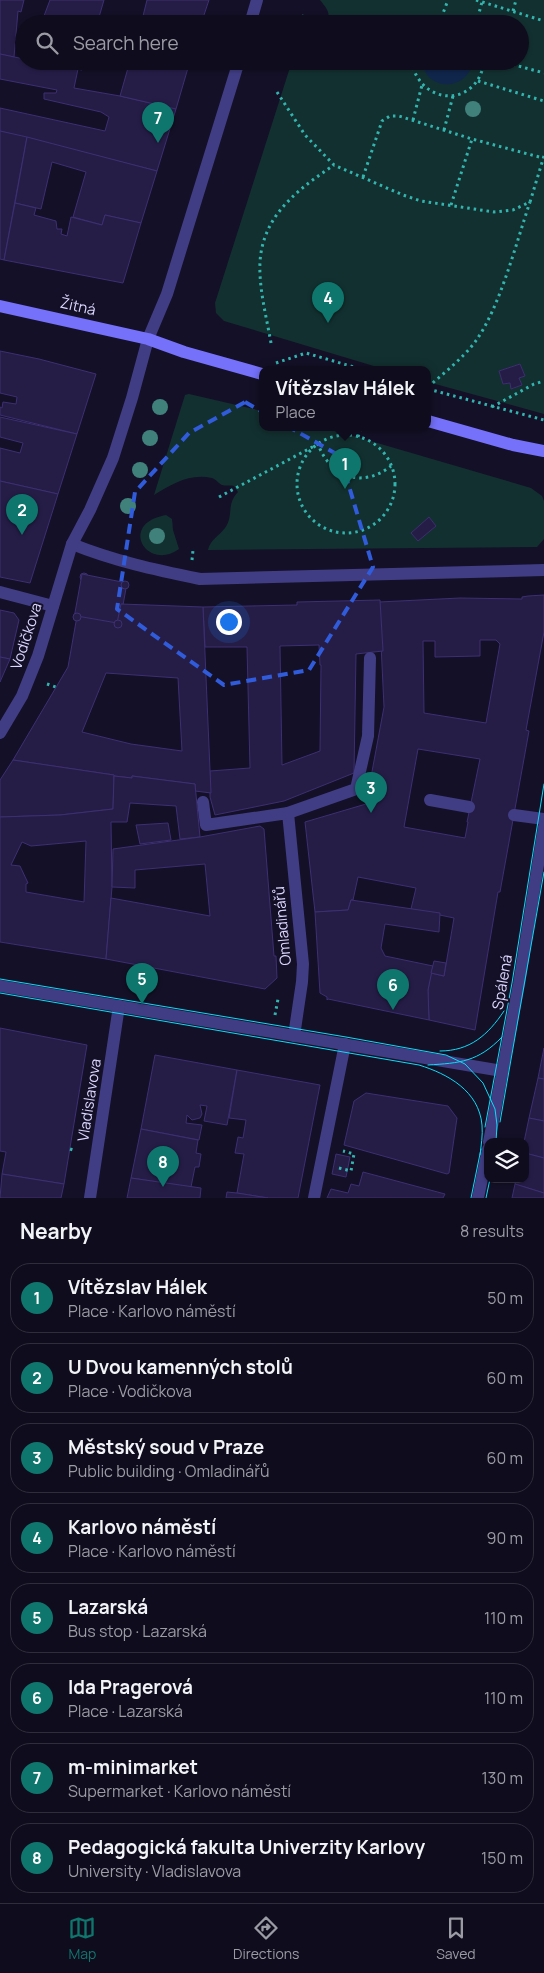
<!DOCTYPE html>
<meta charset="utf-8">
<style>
body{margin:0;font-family:Manrope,sans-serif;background:#1d1a2a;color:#f1f3f6}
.controls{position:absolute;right:15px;bottom:15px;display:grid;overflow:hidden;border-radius:10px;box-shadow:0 1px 4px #0004}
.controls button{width:45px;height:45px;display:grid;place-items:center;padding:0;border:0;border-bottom:1px solid #2f2c3b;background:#0f0c1d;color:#f1f3f6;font:25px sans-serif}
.you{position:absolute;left:228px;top:621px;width:18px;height:18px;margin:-12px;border:4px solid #fff;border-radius:50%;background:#1a73e8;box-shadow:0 0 0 8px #1a73e833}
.badge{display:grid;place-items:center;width:32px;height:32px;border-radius:50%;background:#0f766e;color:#fff;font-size:16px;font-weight:700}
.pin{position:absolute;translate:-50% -41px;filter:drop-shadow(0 1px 2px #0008)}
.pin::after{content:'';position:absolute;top:26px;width:18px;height:15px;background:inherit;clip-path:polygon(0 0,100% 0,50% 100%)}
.popup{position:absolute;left:259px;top:366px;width:172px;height:65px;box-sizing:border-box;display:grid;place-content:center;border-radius:10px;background:#0f0c1d;filter:drop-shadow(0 1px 4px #0005);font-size:16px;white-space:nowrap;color:#9b9ba4}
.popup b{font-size:19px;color:#f1f3f6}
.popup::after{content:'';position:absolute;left:50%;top:100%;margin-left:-10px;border:10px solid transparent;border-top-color:#0f0c1d}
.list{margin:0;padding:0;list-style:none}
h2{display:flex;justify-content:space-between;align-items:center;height:65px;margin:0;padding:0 20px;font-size:21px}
h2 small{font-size:16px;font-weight:400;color:#9b9ba4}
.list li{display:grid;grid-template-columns:32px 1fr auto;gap:15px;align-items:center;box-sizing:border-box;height:70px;margin:0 10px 10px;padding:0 10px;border:1px solid #2f2c3b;border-radius:20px}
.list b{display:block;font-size:19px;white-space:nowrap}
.list p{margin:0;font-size:16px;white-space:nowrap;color:#9b9ba4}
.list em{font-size:16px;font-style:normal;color:#9b9ba4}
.icon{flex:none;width:28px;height:28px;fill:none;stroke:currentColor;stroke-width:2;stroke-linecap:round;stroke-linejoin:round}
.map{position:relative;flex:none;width:544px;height:1198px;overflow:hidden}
.search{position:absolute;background:#0f0c1d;box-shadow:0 1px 4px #0004;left:15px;right:15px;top:15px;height:55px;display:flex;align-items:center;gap:12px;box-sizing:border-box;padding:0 18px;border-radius:28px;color:#9b9ba4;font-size:19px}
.sheet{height:705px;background:#0f0c1d}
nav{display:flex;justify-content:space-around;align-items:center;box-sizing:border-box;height:70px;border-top:1px solid #2f2c3b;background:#0f0c1d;font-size:14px;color:#9b9ba4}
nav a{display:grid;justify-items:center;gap:2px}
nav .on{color:#0f766e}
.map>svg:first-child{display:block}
</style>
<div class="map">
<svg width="544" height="1198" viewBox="0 0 544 1198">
<rect width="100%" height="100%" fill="#141027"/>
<!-- green -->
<g fill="#133030" fill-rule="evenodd">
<path d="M320 0H544V414L428 382V370H387L224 321 216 313 215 303 292 61H422L423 66 473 63V61H520V24H327C331 12 327 9 320 0ZM520 364 525 376 519 378 522 385 512 389 510 383 503 384 499 371Z"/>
<path d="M189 394 262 411V428H326L531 488 542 496 544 501V539L537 547 208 550C210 540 219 536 225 528 234 516 226 504 238 492L234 486C230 485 225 486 222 485 218 483 217 480 212 478 190 473 172 484 154 495L185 395ZM429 517 436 526 418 541 411 533Z"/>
<path d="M166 515 172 519 173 530 179 549C148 572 117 524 166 515Z"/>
</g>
<!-- water -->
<path fill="#10264b" d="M422 61H473C468 92 425 92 422 61Z"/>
<!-- building -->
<g fill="#261d47" stroke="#3d2f72" fill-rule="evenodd">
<polygon points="0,0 24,0 21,12 18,11 14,57 0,54"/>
<polygon points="50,0 104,0 97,24 41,24"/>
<polygon points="147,0 209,0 201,24 141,24"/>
<polygon points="0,54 24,59 24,61 35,61 78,69 74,88 120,96 176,109 157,171 0,131 0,108 105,131 109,117 101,112 44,99 44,93 56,93 57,90 0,79"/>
<polygon points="35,61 85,61 82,70"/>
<polygon points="130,61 190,61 176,109 120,96"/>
<polygon points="0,131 27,137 4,260 0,259"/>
<polygon points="27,137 157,171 141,223 105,215 102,225 73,217 86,172 52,162 41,209 15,203"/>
<polygon points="15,203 36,208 34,215 56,221 57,229 62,229 61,234 67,236 71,217 102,225 105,215 141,223 123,283 4,260"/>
<polygon points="0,351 39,359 96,374 77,434 0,415 0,407 2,408 3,402 16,404 17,397 0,393"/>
<polygon points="520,364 525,376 519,378 522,385 511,389 510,383 503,384 499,371"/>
<polygon points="0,417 77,434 58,494 0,481 0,448 20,453 23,443 0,437"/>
<polygon points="0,481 58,494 30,583 0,577"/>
<polygon points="429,517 436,526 418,541 411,533"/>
<circle cx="84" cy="577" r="4"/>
<polygon points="82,574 127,583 119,627 74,618"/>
<circle cx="125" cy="585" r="4"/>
<path d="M544 595V632L526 730 529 731 500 892H498L475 1030 429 1020 428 990 431 973 444 976 454 918 411 909 416 888 358 877 353 900H351L348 910 315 912 305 822 366 804 384 707 379 602 460 598 522 599V597L528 596ZM480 640H496L500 644 486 723 424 713 423 641H435V657L480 656ZM418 749 480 759 467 822H468L465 838 404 827Z"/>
<path d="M380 600 383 651 356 654 354 773 284 801 215 815 210 797V771L250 768 247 647H205L203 607 297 605V602ZM319 645 320 665H321L320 751 282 765 280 646Z"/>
<path d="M121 604 203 607 211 793 195 791V784L132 776V778L114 776V775L13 760 68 667 77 616 117 623ZM106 673 178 678 182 751 131 744 82 732Z"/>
<polygon points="0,610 14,613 19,620 10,659 0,657"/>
<circle cx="77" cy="617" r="4"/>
<circle cx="118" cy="624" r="4"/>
<polygon points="0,657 10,659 0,682"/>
<polygon points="13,760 114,775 113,809 60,815 0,817 0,780"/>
<path d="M114 776 132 778V776L195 784 200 837 180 839 176 806 130 803 127 822H111L112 887 106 959 0 942V817L60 815 113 809ZM86 841 84 902 26 892V884L28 883 20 866 11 865 22 842 31 846Z"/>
<polygon points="168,823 171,840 140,844 136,825"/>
<polygon points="260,826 264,829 274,956 276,956 277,978 265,989 106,959 111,898 210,916 205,864 135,870 135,888 112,887 113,849 200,837"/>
<polygon points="351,900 440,913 439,932 385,924 381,948 385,956 433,966 428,990 429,1020 328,999 327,1000 327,997 320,993 315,912 348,910"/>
<polygon points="434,961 446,963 444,976 431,973"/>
<polygon points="0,1028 87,1045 64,1184 2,1174 6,1152 0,1151"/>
<polygon points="544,1048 544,1079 538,1078"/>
<polygon points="155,1055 237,1070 227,1125 204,1121 207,1106 200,1105 202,1114 200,1118 192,1120 187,1115 186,1123 202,1125 199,1140 141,1129"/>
<polygon points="237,1070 320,1085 298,1198 268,1198 237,1193 244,1154 235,1153 238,1137 243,1138 246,1120 229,1118"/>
<polygon points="538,1078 544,1079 544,1121 529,1118"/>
<polygon points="366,1093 448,1106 457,1118 449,1173 447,1174 344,1145 354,1101"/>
<polygon points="529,1118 544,1121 544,1158 525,1153 525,1142 524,1142"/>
<polygon points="141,1129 198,1140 196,1153 201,1154 199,1167 195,1167 191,1187 131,1178"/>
<polygon points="525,1153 544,1158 544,1193 515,1184 516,1179 525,1179"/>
<polygon points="336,1154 350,1157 346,1177 332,1174"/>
<polygon points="363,1172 445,1194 443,1198 327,1198 331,1189 348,1193 351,1184 359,1186"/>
<polygon points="2,1174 64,1184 61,1198 0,1198"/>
<polygon points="131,1178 201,1188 200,1198 127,1198"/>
<polygon points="515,1184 544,1193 544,1198 512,1198"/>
<polygon points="227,1192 237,1193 268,1198 226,1198"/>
</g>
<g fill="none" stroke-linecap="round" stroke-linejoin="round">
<!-- path -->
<g stroke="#33b5af" stroke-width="3" stroke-dasharray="2.5 4" stroke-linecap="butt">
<polyline points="476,0 544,21"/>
<polyline points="513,11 516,0"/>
<polyline points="302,16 325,24"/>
<polyline points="358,24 364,22 370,24"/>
<polyline points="439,24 448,0"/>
<polyline points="447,24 453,24"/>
<polyline points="476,24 482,2"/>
<path d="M411 61C422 109 479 106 484 61"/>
<polyline points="500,61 544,73"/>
<polyline points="478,81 544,101"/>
<polyline points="277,92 305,135 334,165 403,195 421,201 494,212 513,210 530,202 544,156"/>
<polyline points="413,120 422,85"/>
<polyline points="444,130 453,96"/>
<polyline points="363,177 382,121 390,116 399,116 472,139 543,158"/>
<polyline points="451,205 472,139"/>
<path d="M271 343C267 320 261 297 260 274 257 220 294 192 334 165"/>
<polyline points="276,363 306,353 364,370"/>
<path d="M428 387C444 373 462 359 475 342 500 308 516 243 530 202"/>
<polyline points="428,389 544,420"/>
<polyline points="492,407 534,384 544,381"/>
<circle cx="346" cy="484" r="49"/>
<polyline points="358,437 361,428"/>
<path d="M219 497 318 444C330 477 362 489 391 466"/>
<polyline points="192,560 193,550"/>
<polyline points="47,684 56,687"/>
<polyline points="136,990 138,975"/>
<polyline points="275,1015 278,999"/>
<polyline points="70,1149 73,1150"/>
<polyline points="339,1168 351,1171 354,1154 343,1151"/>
</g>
<!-- service -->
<g stroke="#403d84" stroke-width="12">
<polyline points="430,800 469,807"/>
<polyline points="514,815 544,819"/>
</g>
<!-- minor -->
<g stroke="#403d84" stroke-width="12">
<path d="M72 544C114 561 156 570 200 579L544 570"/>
<polyline points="0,592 53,606"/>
<polyline points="0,733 22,696 38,656 72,544 90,510 113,458 132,398 148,339"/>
<polyline points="203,802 206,825 288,813 303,964 302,982 294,1036"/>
<polyline points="288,813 356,789 368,736 370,658"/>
<polyline points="0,986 502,1071"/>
<polyline points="489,1142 519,984 544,827"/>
<polyline points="90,1198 119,1006"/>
<polyline points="314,1198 345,1044"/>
<polyline points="478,1198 488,1149"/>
</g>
<!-- tertiary -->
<g stroke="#403d84" stroke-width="12">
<polyline points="250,24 257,0"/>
<polyline points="148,339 167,294 239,61"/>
</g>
<!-- secondary -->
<g stroke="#7571fb" stroke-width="12">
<polyline points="0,306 148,339 184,352 262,374"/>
<polyline points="428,421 513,445 544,451"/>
</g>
<!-- tram -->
<g stroke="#09def8" stroke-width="1">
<polyline points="0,979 346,1037 446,1055 465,1064 483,1083 495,1109 497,1125 496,1142"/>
<path d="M0 993 419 1065C448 1074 479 1091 482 1125 483 1135 481 1146 480 1155"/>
<path d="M440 1051C470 1051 488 1035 504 1011"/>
<path d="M428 1065C460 1063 478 1062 502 1037"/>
<polyline points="500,1122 544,872"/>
<polyline points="485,1127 512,983 544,784"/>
<polyline points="471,1198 481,1149"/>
<polyline points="486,1198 490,1179"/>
</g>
</g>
<!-- trees -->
<g fill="#40817b">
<circle cx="473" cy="109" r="8"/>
<circle cx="160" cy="407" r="8"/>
<circle cx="150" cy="438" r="8"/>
<circle cx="140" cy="470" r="8"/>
<circle cx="128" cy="506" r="8"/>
<circle cx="157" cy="536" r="8"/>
</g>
<!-- marked area -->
<path fill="none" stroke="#305cdc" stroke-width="4" stroke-dasharray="10 6" stroke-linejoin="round" d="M245 402 340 456 373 567 309 670 224 685 117 609 135 492 189 433Z"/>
<g text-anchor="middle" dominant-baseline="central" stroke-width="4" stroke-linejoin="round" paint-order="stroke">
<!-- street labels -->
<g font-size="15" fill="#dcd7fe" stroke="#141027">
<text transform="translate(78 306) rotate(13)">Žitná</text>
<text transform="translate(26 636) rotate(-72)">Vodičkova</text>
<text transform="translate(282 926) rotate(-95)">Omladinářů</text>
<text transform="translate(502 982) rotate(-80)">Spálená</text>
<text transform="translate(89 1100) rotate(-81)">Vladislavova</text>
</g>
</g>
</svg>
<div class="controls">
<button><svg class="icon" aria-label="layers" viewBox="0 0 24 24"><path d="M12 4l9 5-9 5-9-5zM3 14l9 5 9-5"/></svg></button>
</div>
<div class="you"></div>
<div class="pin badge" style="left:345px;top:489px">1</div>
<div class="popup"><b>Vítězslav Hálek</b>Place</div>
<div class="pin badge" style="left:22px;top:535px">2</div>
<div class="pin badge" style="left:371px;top:813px">3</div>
<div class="pin badge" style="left:328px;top:323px">4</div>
<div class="pin badge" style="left:142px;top:1004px">5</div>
<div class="pin badge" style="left:393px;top:1010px">6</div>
<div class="pin badge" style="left:158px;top:143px">7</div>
<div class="pin badge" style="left:163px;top:1187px">8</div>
<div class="search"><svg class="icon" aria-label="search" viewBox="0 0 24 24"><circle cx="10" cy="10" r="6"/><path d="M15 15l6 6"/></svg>Search here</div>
</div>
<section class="sheet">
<h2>Nearby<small>8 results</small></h2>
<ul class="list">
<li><span class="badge">1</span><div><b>Vítězslav Hálek</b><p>Place · Karlovo náměstí</p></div><em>50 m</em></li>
<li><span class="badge">2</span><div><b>U Dvou kamenných stolů</b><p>Place · Vodičkova</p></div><em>60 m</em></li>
<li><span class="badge">3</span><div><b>Městský soud v Praze</b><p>Public building · Omladinářů</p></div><em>60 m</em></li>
<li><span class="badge">4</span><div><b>Karlovo náměstí</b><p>Place · Karlovo náměstí</p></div><em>90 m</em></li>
<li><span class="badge">5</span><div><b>Lazarská</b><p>Bus stop · Lazarská</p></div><em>110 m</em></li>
<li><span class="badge">6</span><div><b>Ida Pragerová</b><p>Place · Lazarská</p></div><em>110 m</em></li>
<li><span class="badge">7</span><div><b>m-minimarket</b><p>Supermarket · Karlovo náměstí</p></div><em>130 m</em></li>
<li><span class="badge">8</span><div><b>Pedagogická fakulta Univerzity Karlovy</b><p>University · Vladislavova</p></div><em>150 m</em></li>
</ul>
</section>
<nav>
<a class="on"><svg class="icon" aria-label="map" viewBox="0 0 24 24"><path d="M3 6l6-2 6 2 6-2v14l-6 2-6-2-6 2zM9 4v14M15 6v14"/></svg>Map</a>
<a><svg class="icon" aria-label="directions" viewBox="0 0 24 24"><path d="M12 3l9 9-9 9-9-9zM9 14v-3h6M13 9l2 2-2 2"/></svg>Directions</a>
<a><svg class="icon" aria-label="saved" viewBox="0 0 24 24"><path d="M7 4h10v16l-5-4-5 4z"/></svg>Saved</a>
</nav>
